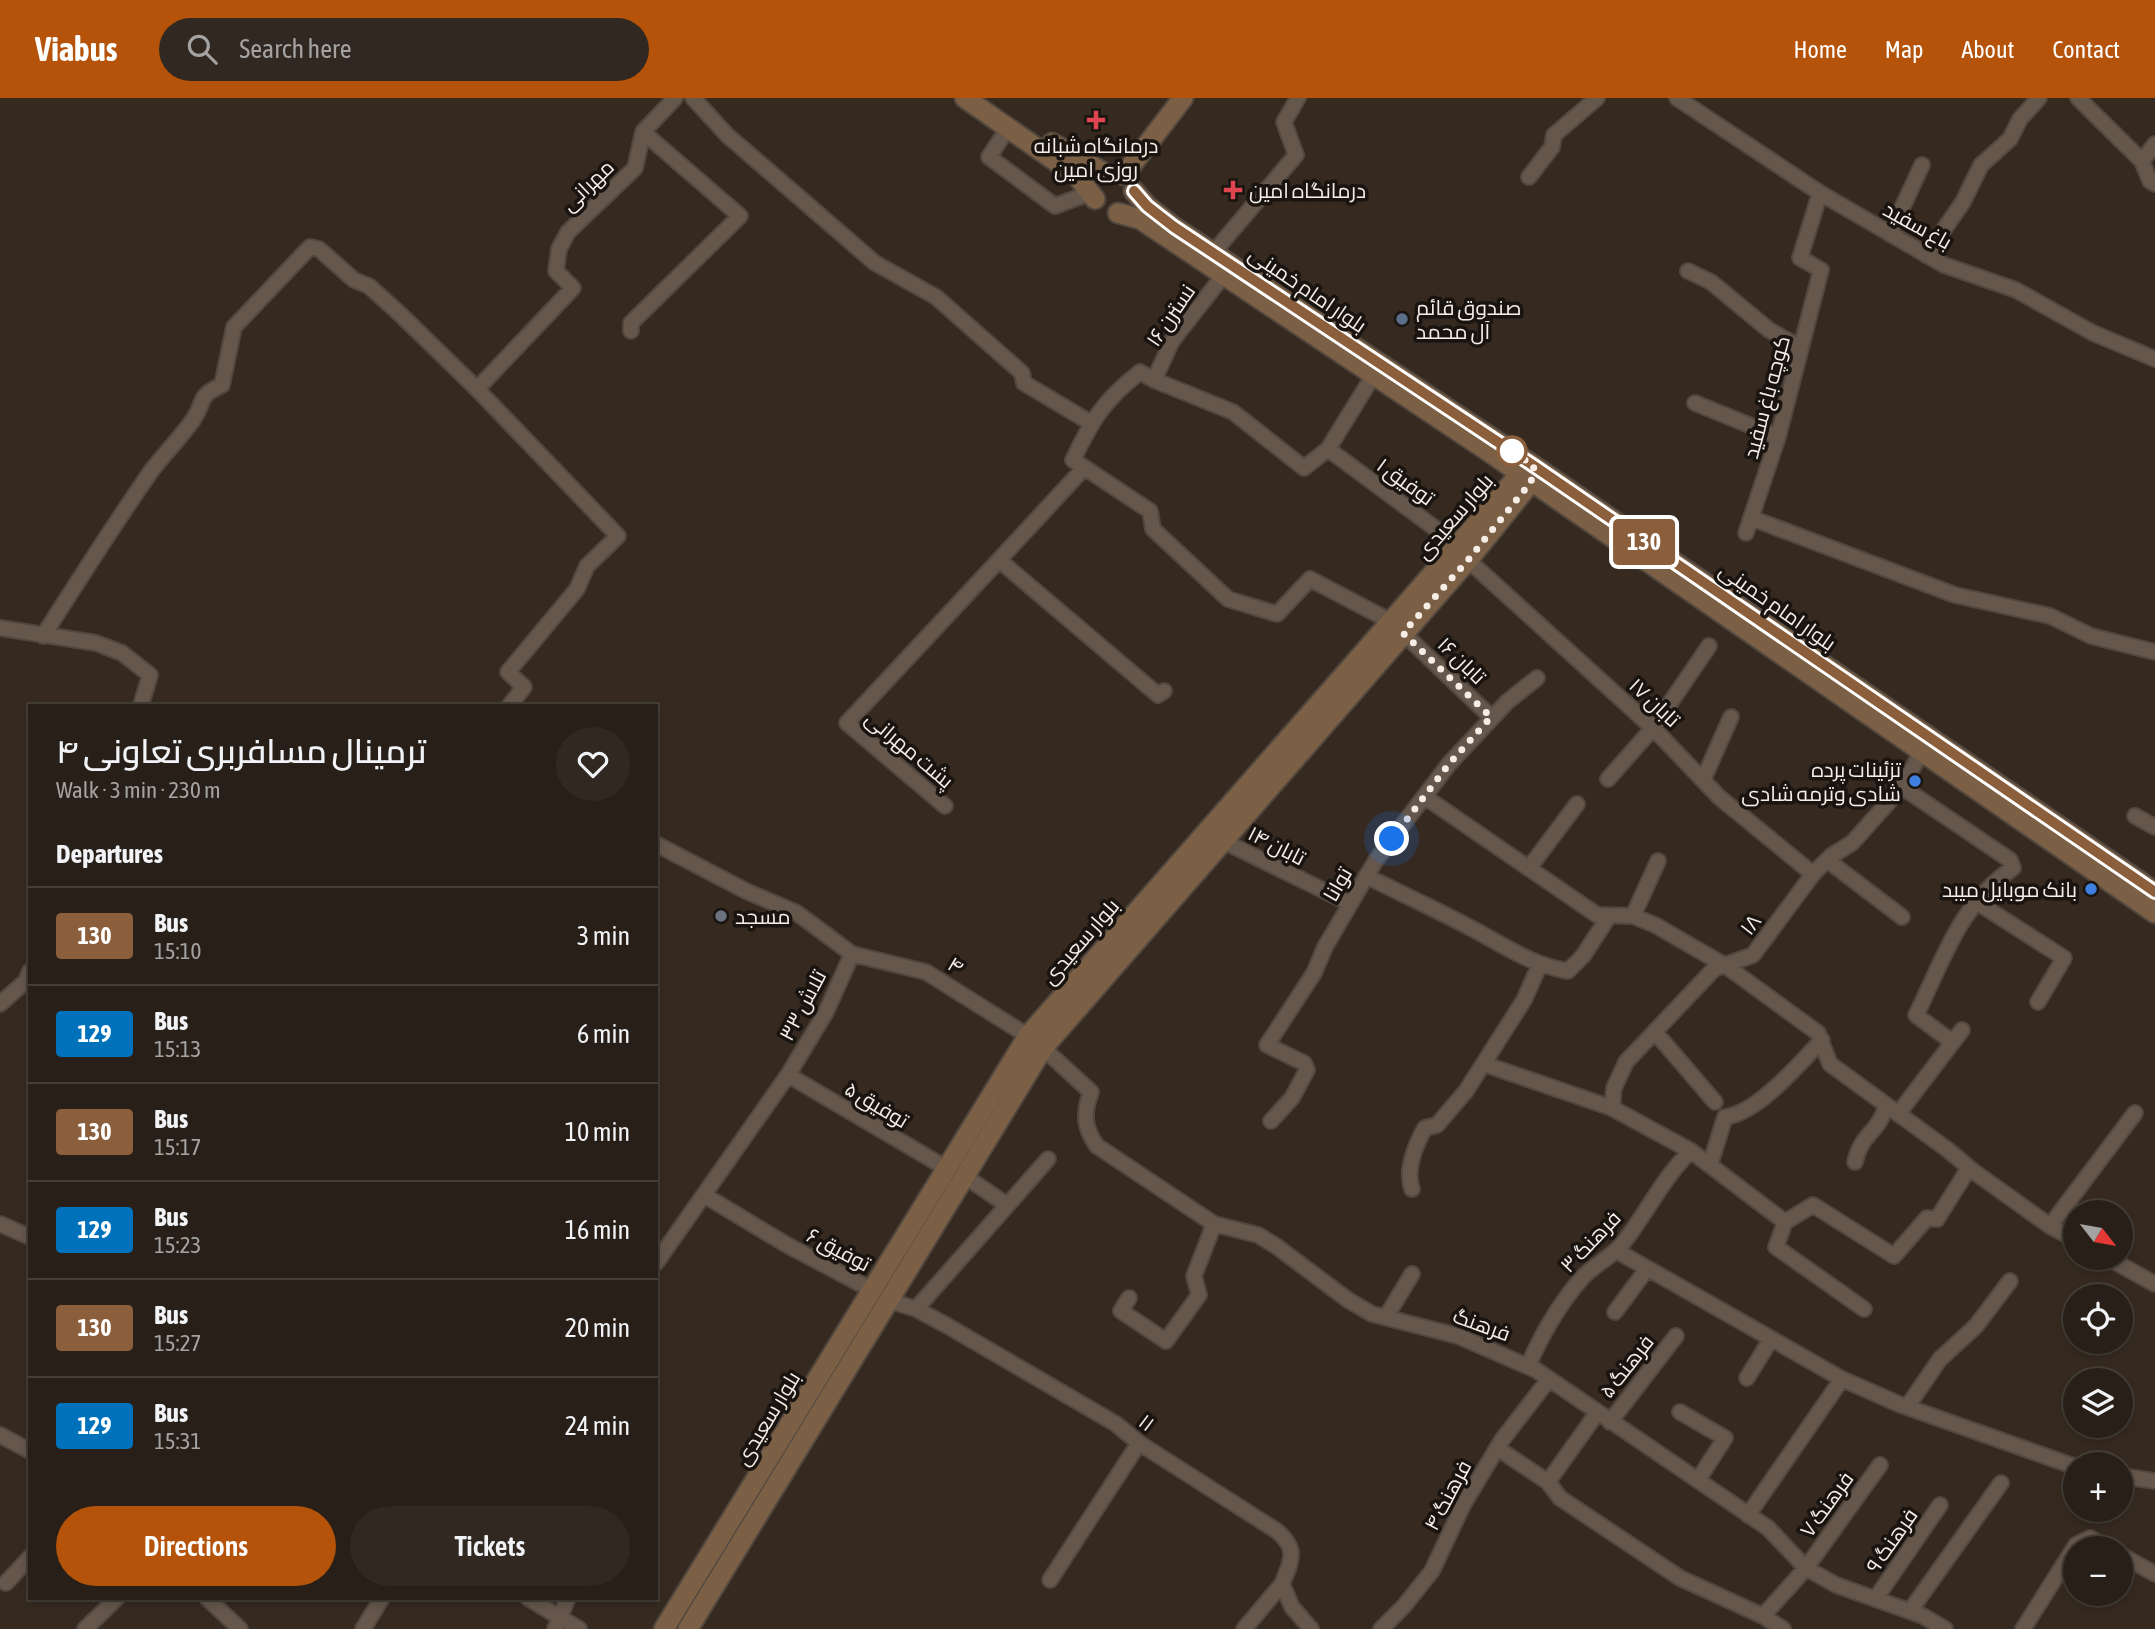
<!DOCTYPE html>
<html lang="en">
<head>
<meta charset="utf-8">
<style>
	:root { --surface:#282018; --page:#302821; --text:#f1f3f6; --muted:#a5a3a2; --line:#443e37; --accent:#b45309 }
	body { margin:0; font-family:"Asap Condensed",Cairo,sans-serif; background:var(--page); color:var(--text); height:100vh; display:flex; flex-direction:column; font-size:26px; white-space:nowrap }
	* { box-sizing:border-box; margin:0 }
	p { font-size:23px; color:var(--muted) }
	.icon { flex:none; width:38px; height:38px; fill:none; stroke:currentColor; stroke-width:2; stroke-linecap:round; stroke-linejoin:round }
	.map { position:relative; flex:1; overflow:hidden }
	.side { position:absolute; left:28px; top:606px; width:630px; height:896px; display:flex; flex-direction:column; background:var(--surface); border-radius:0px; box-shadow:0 4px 10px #0003,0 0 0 2px var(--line) }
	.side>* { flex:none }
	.badge { padding:0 14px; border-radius:5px; font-size:24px; line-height:46px }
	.needle { width:46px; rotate:121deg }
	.buttons { position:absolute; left:2063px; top:1102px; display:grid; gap:14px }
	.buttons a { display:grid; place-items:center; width:70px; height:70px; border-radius:50%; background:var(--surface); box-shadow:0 4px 10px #0003,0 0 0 2px var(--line); font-size:35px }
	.you { position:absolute; width:35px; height:35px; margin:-18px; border:5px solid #fff; border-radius:50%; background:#1a73e8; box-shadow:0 0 0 10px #1a73e833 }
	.map>.badge { position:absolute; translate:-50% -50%; box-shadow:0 0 0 4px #fff }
	h2 { padding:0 28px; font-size:26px; line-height:63px }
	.round { display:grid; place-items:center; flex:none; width:74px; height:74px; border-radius:37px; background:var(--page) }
	.headline { display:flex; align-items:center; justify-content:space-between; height:119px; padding:0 28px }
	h1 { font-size:33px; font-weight:600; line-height:52px }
	.action { display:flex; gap:14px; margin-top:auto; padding:14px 28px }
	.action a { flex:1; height:80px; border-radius:42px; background:var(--accent); color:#fff; font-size:28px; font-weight:600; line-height:80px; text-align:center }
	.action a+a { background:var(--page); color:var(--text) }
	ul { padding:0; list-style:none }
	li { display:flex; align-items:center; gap:21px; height:98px; padding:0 28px; border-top:2px solid var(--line) }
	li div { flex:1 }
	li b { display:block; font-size:26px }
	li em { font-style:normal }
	li .badge { min-width:77px; font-weight:700; text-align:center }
	header { display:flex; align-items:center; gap:42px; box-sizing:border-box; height:98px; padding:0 35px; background:var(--accent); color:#fff }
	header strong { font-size:33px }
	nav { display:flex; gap:38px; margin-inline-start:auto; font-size:24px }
	.search { width:490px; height:63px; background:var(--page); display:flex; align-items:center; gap:18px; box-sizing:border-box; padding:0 24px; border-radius:38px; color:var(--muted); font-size:26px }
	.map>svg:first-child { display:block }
</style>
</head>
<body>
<header>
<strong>Viabus</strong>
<div class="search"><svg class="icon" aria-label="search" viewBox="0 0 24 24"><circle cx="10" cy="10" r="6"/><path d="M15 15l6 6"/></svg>Search here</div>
<nav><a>Home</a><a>Map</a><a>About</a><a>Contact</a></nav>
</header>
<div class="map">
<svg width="2155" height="1531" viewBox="0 0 2155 1531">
	<rect width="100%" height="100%" fill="#362a20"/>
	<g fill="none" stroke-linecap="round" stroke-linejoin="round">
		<g stroke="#51473e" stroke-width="18">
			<path id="street" d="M693 0 727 37 875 165 936 199 1022 275 1024 285 1091 325
				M1677 0 1820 95 1944 167 2016 192 2093 235 2155 261
				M2078 0 2142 63 2150 83 2155 86
				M1008 30 989 59 1055 108 1090 95
				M2142 63 2155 46
				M1529 79 1552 49 1554 37 1597 0
				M1890 136 1922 67
				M1213 155 1296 57 1284 24 1298 0
				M1926 157 1963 104 1981 67 2010 41 2020 21 2039 0
				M1688 173 1711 184 1769 232 1801 250
				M631 233V225L740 118 643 34
				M1373 278 1328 351 1304 370 1233 314 1154 282 1140 274C1104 302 1092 322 1073 362L1150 413 1153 431 1228 501 1277 516 1310 481 1392 524
				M1154 282 1172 243 1223 178
				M477 291 573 190 556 173 559 151 568 134 635 70 643 34 675 0
				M1695 305 1778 339
				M1328 351 1459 448
				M1084 370 999 462 1158 597 1164 593
				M1751 420 1955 497 2050 518 2091 538 2155 554
				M1746 435 1778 339 1821 172 1800 160 1820 95
				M1468 462 1653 630 1719 699 1813 776
				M0 530 96 545 122 555 150 577 141 607
				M1403 535 1491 619
				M43 538C79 482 114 426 152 372 165 355 181 339 193 322 206 303 196 299 222 287L234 229 310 149 319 151 354 182 369 188 400 216 477 291 618 438 587 468 577 491 508 574 524 589 510 607
				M1608 681 1653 630 1709 548
				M1703 682 1731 619
				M1902 689 2010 762 2013 770C1959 807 1944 861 1916 917L1952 944
				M1425 699 1597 817 1633 818 1655 827 1726 868 1818 935 1830 966 1948 1052 1973 1073 2050 1128 2076 1142
				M945 708 847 625 999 462
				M2135 718 2155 729
				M1223 743 1349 805
				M656 746 746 793 797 815 852 856 926 874 1028 938
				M1827 762 1902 819
				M1529 770 1577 706
				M1366 778C1400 795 1435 811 1469 829 1502 846 1530 867 1568 873L1583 858 1609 818
				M1975 803 2064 860 2038 904
				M1633 818 1658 763
				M0 906 26 883 30 873
				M1655 934 1715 1004
				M1043 950 1091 994C1083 1015 1084 1030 1097 1048L1214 1126 1258 1137 1276 1148 1348 1202 1372 1216 1458 1238 1536 1272 1768 1430 1806 1470 1836 1487 1923 1518 1945 1531
				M1484 966 1612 1010 1691 1053 1785 1124 1813 1107 1894 1158 1927 1120 1937 1121 1969 1070
				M788 977 946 1070
				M1612 1010 1614 990 1626 964 1714 871 1753 857 1813 776 1831 758 1852 745 1902 689 1921 655
				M1898 1016 1962 932
				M1271 1023 1292 1000 1307 972 1304 965 1267 947 1314 875 1325 849 1376 762 1449 666 1507 604 1537 580
				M1855 1064C1861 1035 1880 1034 1886 1007
				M1710 1067 1725 1019C1758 1015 1799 966 1822 942
				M963 1077 1007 1107
				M1412 1091C1405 1071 1415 1048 1425 1030L1437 1027 1466 993 1524 902 1540 866
				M704 1097 787 1147 872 1192
				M1785 1124 1776 1149 1864 1211
				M0 1126 30 1139
				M2050 1128 2135 1015
				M1617 1153 1842 1281 1901 1307 2076 1369
				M2108 1160 2155 1186
				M656 1165 788 977 826 914 852 856
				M1129 1200 1121 1213 1166 1243 1199 1197 1194 1178 1214 1126
				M887 1202 916 1211 946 1227 1092 1312 1116 1326 1139 1345 1277 1433C1298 1451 1292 1462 1282 1486L1292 1509 1311 1531
				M916 1211 1048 1061
				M1615 1214 1647 1171
				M1386 1219 1412 1176
				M1528 1268C1542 1236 1559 1206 1582 1180 1595 1166 1612 1159 1623 1145 1647 1115 1663 1079 1691 1053
				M1747 1280 1771 1241
				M1907 1309 1940 1261 1976 1228 2010 1183
				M1680 1314 1725 1340 1698 1382
				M1610 1324 1676 1238
				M0 1337 30 1353
				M1497 1350 1548 1384 1560 1400 1680 1480 1763 1518 1806 1470 1880 1367
				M2121 1378 2155 1383
				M1548 1384 1597 1315
				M1748 1417 1842 1281
				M2121 1457 2155 1476
				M1050 1482 1139 1345
				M6 1485 30 1459
				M207 1500 240 1531
				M528 1500 579 1531
				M1876 1500 1940 1407
				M1910 1513 2001 1385
				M1763 1518 1783 1531
				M85 1531 117 1500
				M363 1531 382 1500
				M555 1531 568 1500
				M1244 1531 1282 1486
				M1381 1531 1404 1508 1432 1473 1463 1407 1502 1342 1549 1281
				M2023 1531 2076 1447 2090 1440 2109 1451"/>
		</g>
		<g stroke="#51473e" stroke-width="23">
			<path id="secondary" d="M965 0 1077 78 1095 101
				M1052 45 1106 76
				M1124 77 1183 0
				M1134 93 1147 108 1174 129 1534 368 2155 794
				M1118 115 1140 121 1488 353 2155 815
				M664 1531 1028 938 1520 376 1534 368
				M688 1531 1043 950 1468 462 1531 384 1534 368"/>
		</g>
		<use href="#street" stroke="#65574c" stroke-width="14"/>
		<use href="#secondary" stroke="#7b6046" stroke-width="19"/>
	</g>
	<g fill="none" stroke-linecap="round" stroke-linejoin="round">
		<g stroke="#fff" stroke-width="16">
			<path id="line" d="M1134 93 1147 108 1174 129 1534 368 2155 794"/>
		</g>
		<use href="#line" stroke="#8b5e3c" stroke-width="10"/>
		<path stroke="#f5ede6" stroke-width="7" stroke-dasharray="0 12.6" d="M1392 741 1449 666 1491 619 1403 535 1468 462 1531 384 1534 368 1512 353"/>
	</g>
	<g fill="#e0444e" stroke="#19140f" stroke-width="2.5">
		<path d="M1092.5 11.5h7v7h7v7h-7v7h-7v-7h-7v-7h7z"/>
		<path d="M1229.5 81.5h7v7h7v7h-7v7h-7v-7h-7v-7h7z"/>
	</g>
	<circle fill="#5c6f8a" stroke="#19140f" stroke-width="2.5" cx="1402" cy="221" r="7"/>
	<circle fill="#fff" stroke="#8b5e3c" stroke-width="3.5" cx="1512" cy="353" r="14"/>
	<g fill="#3f7fe0" stroke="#19140f" stroke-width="2.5">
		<circle cx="1915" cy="683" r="7"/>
		<circle cx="2091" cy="791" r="7"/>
	</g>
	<circle fill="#6b7280" stroke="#19140f" stroke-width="2.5" cx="721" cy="818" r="7"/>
	<g text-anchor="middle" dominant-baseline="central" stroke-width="7" stroke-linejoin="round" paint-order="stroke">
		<g font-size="21" fill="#f5ede6" stroke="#19140f" text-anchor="start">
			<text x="1096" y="47" text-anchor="middle">درمانگاه شبانه<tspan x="1096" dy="24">روزی امین</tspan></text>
			<text x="1249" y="92">درمانگاه امین</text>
			<text x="1416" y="209">صندوق قائم<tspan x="1416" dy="24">آل محمد</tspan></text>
			<text x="1901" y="671" text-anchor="end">تزئینات پرده<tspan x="1901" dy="24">شادی وترمه شادی</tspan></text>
			<text x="2077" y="791" text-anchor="end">بانک موبایل میبد</text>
			<text x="735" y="818">مسجد</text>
		</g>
		<g font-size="21" fill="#f5ede6" stroke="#19140f">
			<text transform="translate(587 87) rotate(-44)">مهرانی</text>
			<text transform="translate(1918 127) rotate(29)">باغ سفید</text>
			<text transform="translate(1308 191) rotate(34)">بلوار امام خمینی</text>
			<text transform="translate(1170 217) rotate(-56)">نسترن ۱۶</text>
			<text transform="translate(1766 299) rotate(-75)">کوچه باغ سفید</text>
			<text transform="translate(1406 383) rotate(36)">توفیق ۱</text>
			<text transform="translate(1454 418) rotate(-49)">بلوار سعیدی</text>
			<text transform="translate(1778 508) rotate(35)">بلوار امام خمینی</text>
			<text transform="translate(1462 562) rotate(44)">تابان ۱۶</text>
			<text transform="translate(1655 604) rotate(43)">تابان ۱۷</text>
			<text transform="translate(910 651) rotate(40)">پشت مهرانی</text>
			<text transform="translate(1277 747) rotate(27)">تابان ۱۴</text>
			<text transform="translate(1337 786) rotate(-60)">توانا</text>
			<text transform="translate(1750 826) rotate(-52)">۱۸</text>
			<text transform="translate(1080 843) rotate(-49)">بلوار سعیدی</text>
			<text transform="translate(956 867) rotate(31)">۴</text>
			<text transform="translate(802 907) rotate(-62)">تلاش ۳۳</text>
			<text transform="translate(877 1006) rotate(31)">توفیق ۵</text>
			<text transform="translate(1590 1143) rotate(-46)">فرهنگ ۳</text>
			<text transform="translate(839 1151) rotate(28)">توفیق ۶</text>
			<text transform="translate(1482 1226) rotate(20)">فرهنگ</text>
			<text transform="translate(1626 1268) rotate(-52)">فرهنگ ۵</text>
			<text transform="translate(767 1320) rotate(-59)">بلوار سعیدی</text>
			<text transform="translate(1147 1324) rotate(37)">۱۱</text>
			<text transform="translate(1447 1397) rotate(-62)">فرهنگ ۴</text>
			<text transform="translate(1826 1406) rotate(-54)">فرهنگ ۷</text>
			<text transform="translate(1891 1442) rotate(-55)">فرهنگ ۹</text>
		</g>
	</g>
</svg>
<div class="buttons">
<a><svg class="needle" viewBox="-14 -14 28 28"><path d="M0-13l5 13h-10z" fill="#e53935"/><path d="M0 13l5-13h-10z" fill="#a5a3a2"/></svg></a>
<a><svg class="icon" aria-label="locate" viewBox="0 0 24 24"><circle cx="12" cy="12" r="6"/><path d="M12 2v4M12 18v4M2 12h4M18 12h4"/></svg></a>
<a><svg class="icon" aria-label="layers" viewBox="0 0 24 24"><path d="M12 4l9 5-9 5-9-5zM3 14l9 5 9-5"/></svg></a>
<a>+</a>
<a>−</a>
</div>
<div class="you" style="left:1392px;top:741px"></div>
<b class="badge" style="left:1644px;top:444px;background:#8b5e3c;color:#fff">130</b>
<section class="side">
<div class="headline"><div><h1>ترمینال مسافربری تعاونی ۴</h1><p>Walk · 3 min · 230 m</p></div><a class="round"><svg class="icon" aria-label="heart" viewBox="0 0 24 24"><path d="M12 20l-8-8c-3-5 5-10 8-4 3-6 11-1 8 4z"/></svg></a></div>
<h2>Departures</h2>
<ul>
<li><span class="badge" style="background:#8b5e3c;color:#fff">130</span><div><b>Bus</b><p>15:10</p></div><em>3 min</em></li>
<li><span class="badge" style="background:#0072bc;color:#fff">129</span><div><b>Bus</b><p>15:13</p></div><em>6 min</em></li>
<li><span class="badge" style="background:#8b5e3c;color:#fff">130</span><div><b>Bus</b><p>15:17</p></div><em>10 min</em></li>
<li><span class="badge" style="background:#0072bc;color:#fff">129</span><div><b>Bus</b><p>15:23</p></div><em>16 min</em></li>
<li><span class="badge" style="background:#8b5e3c;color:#fff">130</span><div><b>Bus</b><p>15:27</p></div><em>20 min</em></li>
<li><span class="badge" style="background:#0072bc;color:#fff">129</span><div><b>Bus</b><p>15:31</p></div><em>24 min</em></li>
</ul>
<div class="action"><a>Directions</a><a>Tickets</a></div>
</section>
</div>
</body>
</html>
